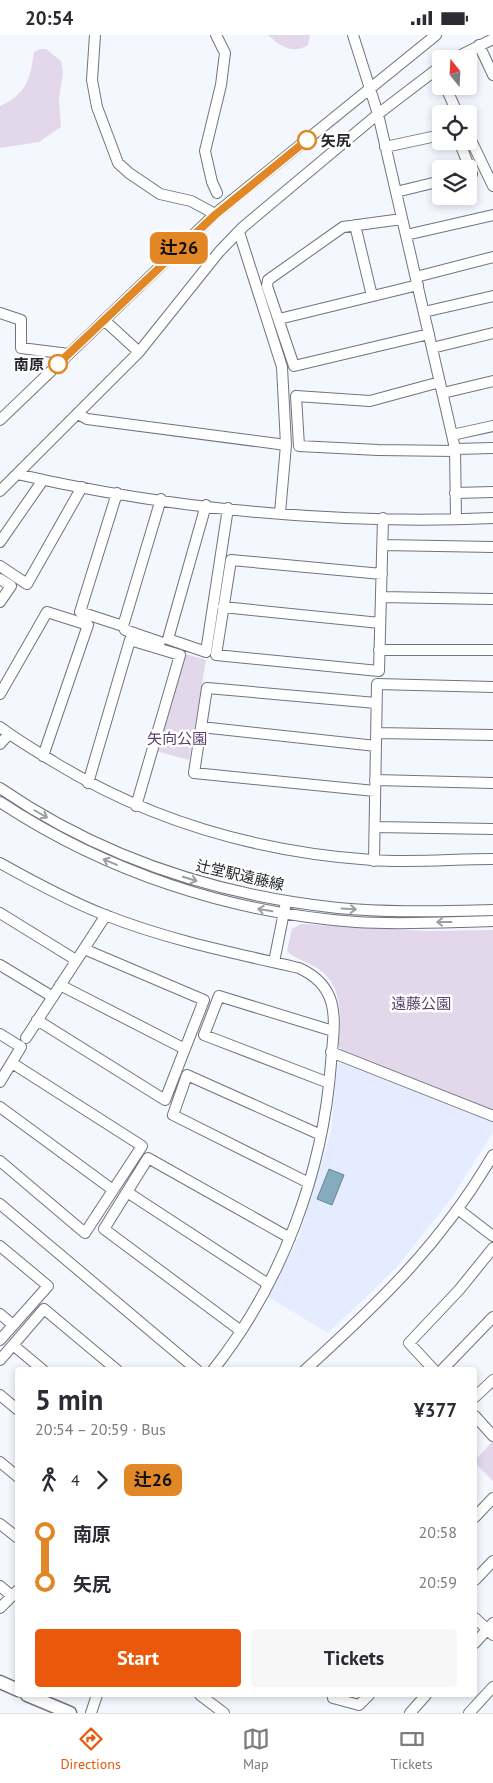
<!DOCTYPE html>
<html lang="en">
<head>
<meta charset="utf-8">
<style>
	:root { --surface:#fff; --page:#f7f7f7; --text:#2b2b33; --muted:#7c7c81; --line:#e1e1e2; --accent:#ea580c }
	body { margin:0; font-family:"PT Sans","Noto Sans JP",sans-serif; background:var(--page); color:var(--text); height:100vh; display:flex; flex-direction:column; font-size:19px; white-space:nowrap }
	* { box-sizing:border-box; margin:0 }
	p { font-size:16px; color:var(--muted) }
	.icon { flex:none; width:28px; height:28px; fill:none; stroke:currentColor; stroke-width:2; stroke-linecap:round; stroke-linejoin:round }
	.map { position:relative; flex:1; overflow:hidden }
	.panel { position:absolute; left:15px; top:1332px; width:462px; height:330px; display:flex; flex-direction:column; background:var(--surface); border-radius:5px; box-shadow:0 2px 8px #0003 }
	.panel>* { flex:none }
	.badge { padding:0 10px; border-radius:8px; font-size:18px; line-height:32px }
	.needle { width:32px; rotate:342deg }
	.buttons { position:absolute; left:432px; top:15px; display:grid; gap:10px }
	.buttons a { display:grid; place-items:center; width:45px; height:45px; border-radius:5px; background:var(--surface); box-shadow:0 2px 8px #0003; font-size:25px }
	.map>.badge { position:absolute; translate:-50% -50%; box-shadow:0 0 0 2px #fff }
	.legs { display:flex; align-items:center; gap:8px; height:55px; padding:0 20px; font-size:16px }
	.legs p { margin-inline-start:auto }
	.head { display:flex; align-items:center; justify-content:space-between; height:85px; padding:0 20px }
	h1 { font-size:28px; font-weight:600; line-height:38px }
	.button { display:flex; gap:10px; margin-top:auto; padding:10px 20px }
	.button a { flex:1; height:58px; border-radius:5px; background:var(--accent); color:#fff; font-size:20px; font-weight:600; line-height:58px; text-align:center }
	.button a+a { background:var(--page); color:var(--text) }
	ul { padding:0 20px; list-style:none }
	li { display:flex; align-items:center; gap:18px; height:50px; font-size:19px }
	li i { display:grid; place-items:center; width:8px; height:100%; margin:0 6px; background:currentColor }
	li i::after { content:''; width:12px; height:12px; margin:-6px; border:4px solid; border-radius:50%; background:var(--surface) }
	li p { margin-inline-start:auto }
	li:first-child i { background:linear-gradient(#0000 50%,currentColor 0) }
	li:last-child i { background:linear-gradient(currentColor 50%,#0000 0) }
	.status { display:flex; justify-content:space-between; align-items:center; height:35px; padding:0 25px; background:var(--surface); direction:ltr }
	.status svg { height:14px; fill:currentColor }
	.tabs { display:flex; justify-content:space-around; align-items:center; height:70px; border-top:1px solid var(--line); background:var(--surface); font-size:14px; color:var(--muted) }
	.tabs a { display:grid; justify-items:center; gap:2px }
	.tabs .selected { color:var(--accent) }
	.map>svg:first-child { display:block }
</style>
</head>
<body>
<div class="status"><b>20:54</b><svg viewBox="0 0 49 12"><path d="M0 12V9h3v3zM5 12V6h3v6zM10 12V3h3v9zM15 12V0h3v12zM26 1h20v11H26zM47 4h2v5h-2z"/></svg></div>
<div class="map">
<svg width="493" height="1678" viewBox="0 0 493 1678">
	<rect width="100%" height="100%" fill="#f4f7fe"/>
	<path fill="#e6ecff" d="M342 1028 493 1087V1097L453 1161 396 1233 328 1298 262 1258 294 1213 301 1195 331 1097 337 1030Z"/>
	<path fill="#e3d7ec" d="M268 0H310L308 10C292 20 280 11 268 0Z
		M40 14H46L61 26 63 37 59 64 61 92 39 107 0 113V71C27 59 30 44 34 17Z
		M186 619 206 625 189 725 156 716Z
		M301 889 429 896 493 895V1077L342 1016 338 1010C342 984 343 949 317 933 307 926 296 925 287 916L292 894Z
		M493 1406V1446L475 1428V1425Z"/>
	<path fill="#85abbf" stroke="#688393" d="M329 1134 344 1140 332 1170 317 1164Z"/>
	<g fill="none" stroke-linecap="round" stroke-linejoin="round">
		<g stroke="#70747e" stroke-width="12">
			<path id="minor" d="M95 0 92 45 97 72 118 128 129 138 160 159 191 166 215 179
				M216 0 225 18 221 50 205 116 212 147 217 158
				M353 0 378 79 452 400 455 414 456 484
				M479 10 493 40
				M453 24 493 4
				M437 34 441 44
				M445 51 458 79
				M469 101 493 151
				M459 106 472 139 469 140
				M385 112 441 100
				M396 157 441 146
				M402 184 343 192 268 245 267 251 294 331 429 299
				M355 190 372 261
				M239 197 282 332 286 410 280 478
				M406 200 493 180
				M416 242 493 222
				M424 277 493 261
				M0 278 21 285V313L69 319
				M279 284 418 250
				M104 285 139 317
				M432 313 493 298
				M440 347 370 366 296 361 299 411 378 415 455 416
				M443 358 493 346
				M78 379 87 384 286 410
				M0 385 215 179 436 0
				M452 400 493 391
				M455 414 493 413
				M17 439C168 474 338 490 493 483
				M0 456 139 317 219 217 243 192 378 79 441 31
				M117 458 80 577 123 591 161 464
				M455 458 493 457
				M206 470 168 604 206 617 228 473
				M0 507 43 445
				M383 510 493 512
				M0 531 27 549 82 452
				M382 539 231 525 216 620 379 636 383 483
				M0 544 11 551 0 567
				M381 562 493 564
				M223 572 380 588
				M123 591 125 595 160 607
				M379 615H493
				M0 659 47 577 88 590 43 721
				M0 692C17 705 36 716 54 727 150 786 259 817 372 825 412 828 453 824 493 824
				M201 692 376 711
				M376 698 493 700
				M0 709 9 699
				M375 745 493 748
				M88 748 130 605 180 620 136 771
				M0 753C102 823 216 860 338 873 390 878 442 876 493 875
				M375 756 194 738 207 653 376 668
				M0 767C106 837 230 878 356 887 401 890 448 887 493 886
				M375 792 493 794
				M374 826 377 649 493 652
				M0 828C34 847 69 866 105 880 168 905 234 918 299 933 343 953 334 988 331 1028 323 1138 282 1248 213 1335
				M0 878 76 925
				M274 927 285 872
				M0 930 53 962
				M60 950 185 1014
				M37 985 165 1065 204 965 84 914
				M0 999 21 1012 0 1047
				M26 1003 106 880
				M331 1017 493 1081
				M329 1048 204 1000 219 961 333 996
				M0 1072 113 1155
				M0 1126 85 1198 142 1111 12 1028
				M309 1148 173 1080 187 1040 321 1100
				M127 1157 268 1249
				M0 1169 197 1335
				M459 1175 493 1201
				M0 1211 48 1251 0 1305
				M0 1279 13 1290
				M241 1296 104 1194 148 1123 290 1203
				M13 1310 43 1335
				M0 1325 44 1274 117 1335
				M305 1335C381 1266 440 1210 493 1120
				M434 1335 409 1308 459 1255 493 1213
				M442 1335 493 1282
				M0 1360 18 1375
				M475 1362 493 1345
				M475 1381 493 1401
				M0 1427 18 1442
				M475 1482 493 1463
				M0 1489 18 1503
				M475 1545 493 1526
				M0 1551 12 1561
				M0 1573 18 1555
				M475 1583 493 1600
				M475 1608 493 1588
				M200 1660 224 1678
				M333 1660V1663L359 1670 369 1660
				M91 1678 97 1660
				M410 1678 426 1660
				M469 1678 493 1652"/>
		</g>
		<g stroke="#70747e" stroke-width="15">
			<path id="major" d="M0 1647 18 1655
				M27 1660 70 1678"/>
		</g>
		<use href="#minor" stroke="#fff" stroke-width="10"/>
		<use href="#major" stroke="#fff" stroke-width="12"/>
	</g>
	<defs><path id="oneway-shaft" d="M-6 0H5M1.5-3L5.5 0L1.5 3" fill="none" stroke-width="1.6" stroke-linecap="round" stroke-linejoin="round" transform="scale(1.25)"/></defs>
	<g stroke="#9d9ea0">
		<use href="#oneway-shaft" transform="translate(41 779) rotate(30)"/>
		<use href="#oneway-shaft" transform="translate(110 827) rotate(-157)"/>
		<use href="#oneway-shaft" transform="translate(190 844) rotate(17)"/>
		<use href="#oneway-shaft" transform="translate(349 874) rotate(3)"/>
		<use href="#oneway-shaft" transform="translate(265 875) rotate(-170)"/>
		<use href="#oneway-shaft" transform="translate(444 887) rotate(180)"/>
	</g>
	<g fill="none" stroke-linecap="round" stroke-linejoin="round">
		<g stroke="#fff" stroke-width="11">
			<path id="line-1" d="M58 329 215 180 307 105"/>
		</g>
		<use href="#line-1" stroke="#e18726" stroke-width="8"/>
	</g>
	<g fill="#fff" stroke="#e18726" stroke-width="2.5">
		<circle cx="307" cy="105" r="9"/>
		<circle cx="58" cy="329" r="9"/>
	</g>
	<g text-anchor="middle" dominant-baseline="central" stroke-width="5" stroke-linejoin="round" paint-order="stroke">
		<g font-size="15" font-weight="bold" fill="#26272b" stroke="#fff" text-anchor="start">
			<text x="321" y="105">矢尻</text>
			<text x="44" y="329" text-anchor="end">南原</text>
		</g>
		<g font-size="15" fill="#5c406d" stroke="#fff">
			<text x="177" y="703">矢向公園</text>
			<text x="421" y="968">遠藤公園</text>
		</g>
		<g font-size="15" fill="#26272b" stroke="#fff">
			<text transform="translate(240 840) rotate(13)">辻堂駅遠藤線</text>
		</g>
	</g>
</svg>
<div class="buttons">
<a><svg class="needle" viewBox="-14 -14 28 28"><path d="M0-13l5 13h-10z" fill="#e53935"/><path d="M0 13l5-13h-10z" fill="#7c7c81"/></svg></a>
<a><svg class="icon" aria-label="locate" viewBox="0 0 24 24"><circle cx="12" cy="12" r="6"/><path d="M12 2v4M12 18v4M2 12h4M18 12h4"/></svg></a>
<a><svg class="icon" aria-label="layers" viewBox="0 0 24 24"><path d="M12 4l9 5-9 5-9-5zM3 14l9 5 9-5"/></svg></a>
</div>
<b class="badge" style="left:179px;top:213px;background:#e18726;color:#111">辻26</b>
<section class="panel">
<div class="head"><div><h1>5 min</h1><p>20:54 – 20:59 · Bus</p></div><b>¥377</b></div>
<div class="legs"><svg class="icon" aria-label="walk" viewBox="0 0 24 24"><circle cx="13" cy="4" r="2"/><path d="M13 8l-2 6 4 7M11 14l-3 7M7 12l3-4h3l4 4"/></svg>4<svg class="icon" aria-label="forward" viewBox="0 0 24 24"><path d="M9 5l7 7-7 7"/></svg><b class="badge" style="background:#e18726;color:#111">辻26</b></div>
<ul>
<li><i style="color:#e18726"></i><b>南原</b><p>20:58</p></li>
<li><i style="color:#e18726"></i><b>矢尻</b><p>20:59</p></li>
</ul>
<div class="button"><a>Start</a><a>Tickets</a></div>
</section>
</div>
<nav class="tabs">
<a class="selected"><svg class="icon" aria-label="directions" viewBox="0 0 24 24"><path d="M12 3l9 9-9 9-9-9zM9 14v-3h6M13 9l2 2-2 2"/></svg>Directions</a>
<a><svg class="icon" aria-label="map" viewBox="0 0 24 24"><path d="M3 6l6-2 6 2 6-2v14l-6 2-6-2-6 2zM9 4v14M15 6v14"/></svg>Map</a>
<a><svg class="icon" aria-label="tickets" viewBox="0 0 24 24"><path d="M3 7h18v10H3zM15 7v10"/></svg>Tickets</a>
</nav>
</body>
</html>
